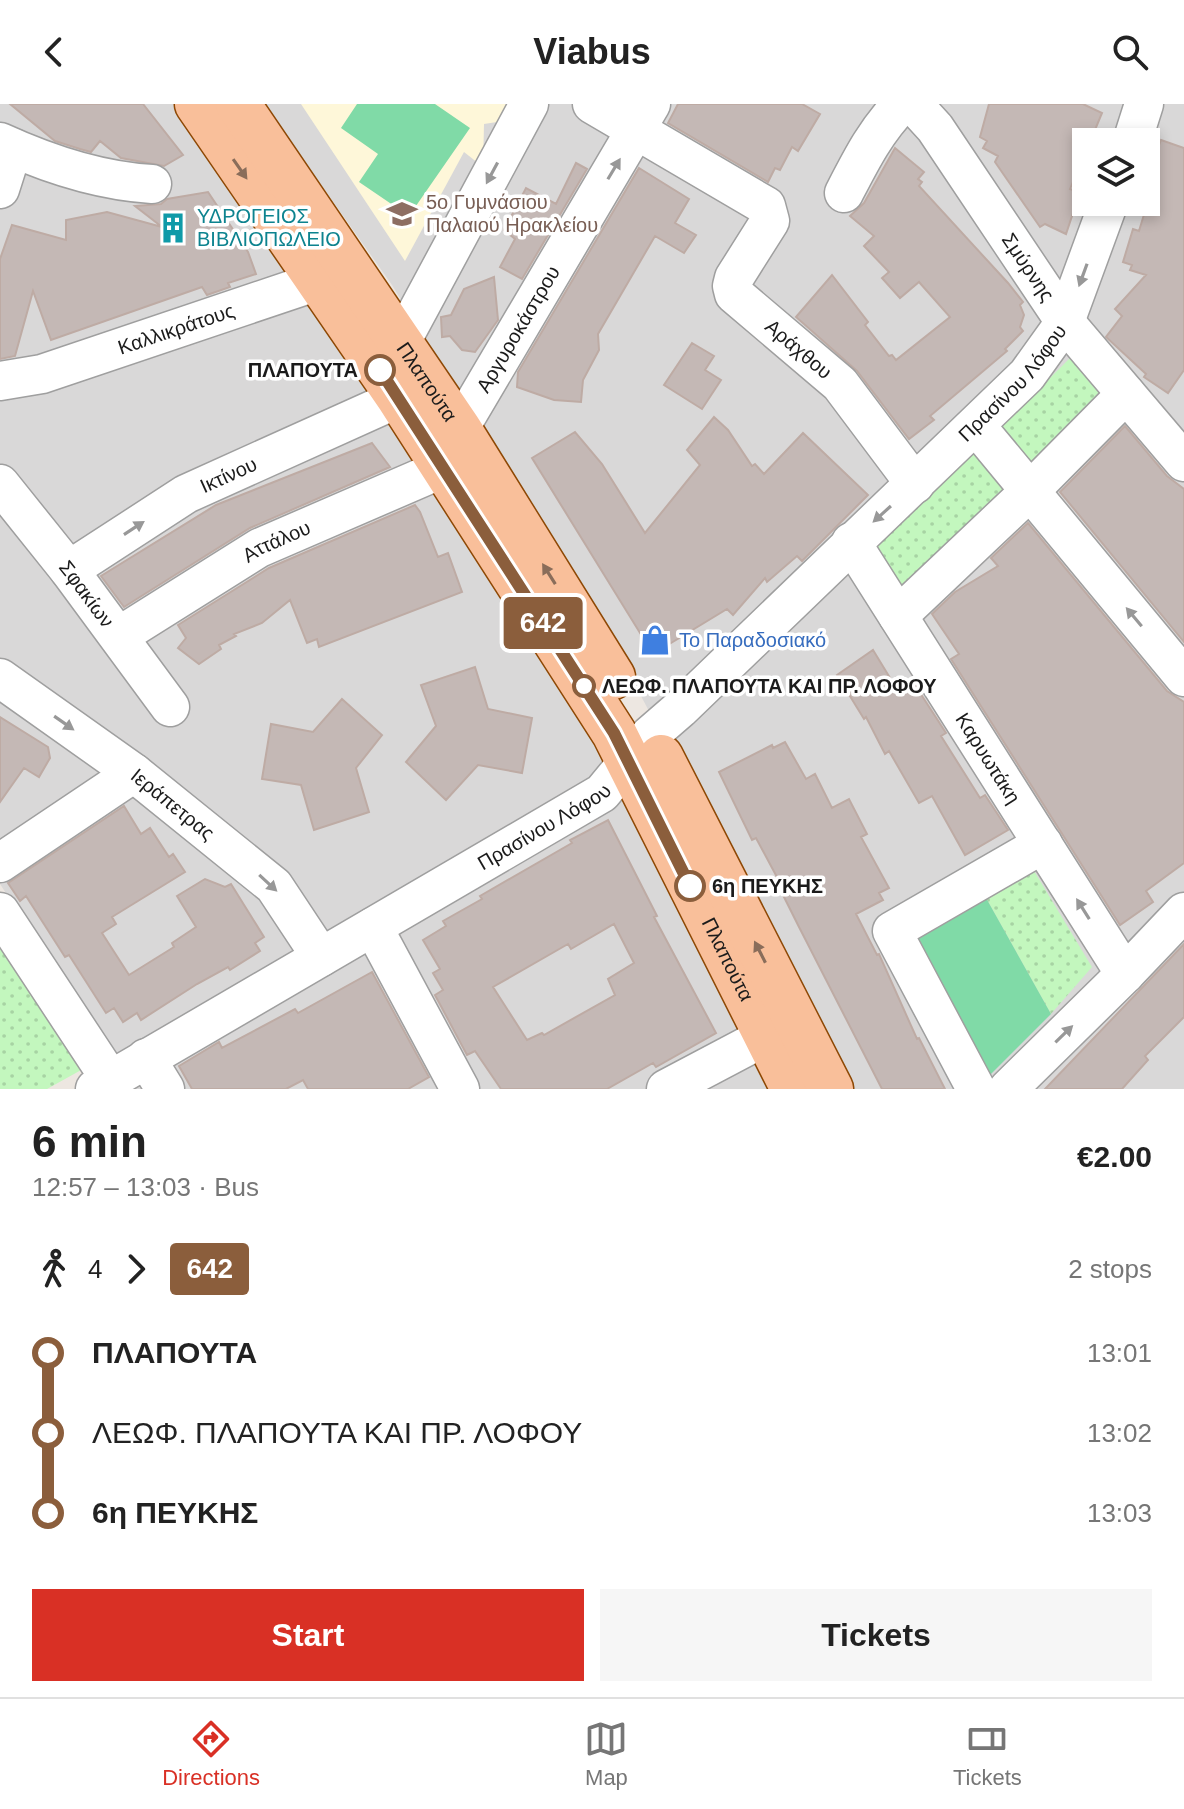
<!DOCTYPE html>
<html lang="en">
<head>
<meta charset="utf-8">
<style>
	:root { --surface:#fff; --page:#f6f6f6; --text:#222; --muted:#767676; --line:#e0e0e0; --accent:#d93025 }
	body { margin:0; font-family:Arial,sans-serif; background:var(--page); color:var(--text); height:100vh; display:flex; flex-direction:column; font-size:30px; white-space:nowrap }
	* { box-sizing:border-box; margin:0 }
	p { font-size:26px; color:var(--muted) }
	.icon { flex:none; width:44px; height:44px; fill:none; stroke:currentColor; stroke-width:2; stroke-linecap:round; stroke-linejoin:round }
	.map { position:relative; height:985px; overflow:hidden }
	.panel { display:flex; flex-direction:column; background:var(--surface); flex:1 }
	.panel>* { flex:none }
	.badge { padding:0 16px; border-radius:6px; font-size:28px; line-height:52px }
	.fabs { position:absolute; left:1072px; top:24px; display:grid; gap:16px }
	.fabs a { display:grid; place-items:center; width:88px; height:88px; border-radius:0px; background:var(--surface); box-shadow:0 4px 12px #0003; font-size:40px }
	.map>.badge { position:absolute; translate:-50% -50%; box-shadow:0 0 0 4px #fff }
	.legs { display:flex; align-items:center; gap:12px; height:88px; padding:0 32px; font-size:26px }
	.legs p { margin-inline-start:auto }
	.overview { display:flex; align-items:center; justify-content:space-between; height:136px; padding:0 32px }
	h1 { font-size:44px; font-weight:700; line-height:60px }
	.cta { display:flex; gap:16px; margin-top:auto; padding:16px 32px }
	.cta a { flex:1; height:92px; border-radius:0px; background:var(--accent); color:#fff; font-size:32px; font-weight:700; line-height:92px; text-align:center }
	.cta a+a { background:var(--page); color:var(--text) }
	ul { padding:0 32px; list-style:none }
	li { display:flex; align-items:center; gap:28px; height:80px; font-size:30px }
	li i { display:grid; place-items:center; width:12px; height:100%; margin:0 10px; background:currentColor }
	li i::after { content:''; width:20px; height:20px; margin:-10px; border:6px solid; border-radius:50%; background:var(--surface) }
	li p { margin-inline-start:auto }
	li:first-child i { background:linear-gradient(#0000 50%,currentColor 0) }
	li:last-child i { background:linear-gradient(currentColor 50%,#0000 0) }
	header { display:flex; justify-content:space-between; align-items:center; height:104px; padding:0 32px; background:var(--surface); font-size:36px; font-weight:700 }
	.dock { display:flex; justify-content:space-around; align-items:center; height:112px; border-top:2px solid var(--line); background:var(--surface); font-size:22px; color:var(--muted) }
	.dock a { display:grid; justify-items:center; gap:4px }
	.dock .on { color:var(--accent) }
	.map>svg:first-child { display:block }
</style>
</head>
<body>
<header><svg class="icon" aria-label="back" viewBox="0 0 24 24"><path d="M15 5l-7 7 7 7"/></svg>Viabus<svg class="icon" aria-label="search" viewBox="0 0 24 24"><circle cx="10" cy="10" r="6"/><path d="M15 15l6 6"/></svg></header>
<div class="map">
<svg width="1184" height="985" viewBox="0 0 1184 985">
	<defs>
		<pattern id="park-dots" width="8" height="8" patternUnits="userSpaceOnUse" patternTransform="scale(2)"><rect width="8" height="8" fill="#c3f7be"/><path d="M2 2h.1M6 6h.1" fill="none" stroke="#a7d3a3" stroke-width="1.8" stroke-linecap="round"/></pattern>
	</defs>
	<rect width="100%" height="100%" fill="#ede7e1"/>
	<path fill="#d9d8d8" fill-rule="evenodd" d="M0 0H180L605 647 777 985H113L127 975 0 780Z
		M264 0H1184V985H848L631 573 392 181ZM1086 38H1146V98H1086Z"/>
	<path fill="#fef7d9" d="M301 0H510L497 26V18L484 20 483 63 464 48 405 157Z"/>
	<path fill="url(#park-dots)" d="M1073 251 1112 291 1031 371 995 329Z
		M977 342 1017 386 906 493 872 448Z
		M1028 757 1092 863 1051 910 981 785Z
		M0 835 83 965 47 985H0Z"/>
	<path fill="#80daa7" d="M357 0H435L470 24 409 112 359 78 378 50 341 24Z
		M981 785 1051 910 984 977 902 830Z"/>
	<path fill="#c4b8b5" stroke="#beaba4" stroke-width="2" fill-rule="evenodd" d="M10 0H143L183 51 164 62 121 54 100 37 91 48 80 45 55 37Z
		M678 0H802L820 10 798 47 792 43 780 66 775 64 768 78 668 19Z
		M989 0H1083L1102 9 1090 38H1086V47L1070 85 1080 88 1066 130 1045 120 1040 123 995 58 998 52 983 44 987 37 980 33Z
		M1161 36 1184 44V266L1168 289 1144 273 1146 270 1106 233 1122 212 1115 205 1146 171 1130 166 1132 161 1123 158 1133 125 1139 127 1156 71 1146 68V56L1154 40 1159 41Z
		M895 44 924 68 918 75 922 78 919 82 1008 179 1023 198 1020 201 1024 211 1020 223 1023 227 1005 245 1007 247 930 312 934 316 909 335 857 267 796 213 832 171 868 218 865 221 889 252 892 251 896 256 950 213 919 178 900 194 882 174 889 168 864 142 874 132 850 112 864 99Z
		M576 59 587 65 522 175 500 163 515 135 504 126 526 84 556 100Z
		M639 64 689 95 675 119 696 131 684 149 655 132 598 230 599 246 583 276 581 298 554 296 517 283 518 268Z
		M208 88 248 148 256 170 228 179 230 183 207 191 202 183 51 236 33 187 15 252 0 255V155L12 121 66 136V116L107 108 162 123 135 102 161 100 167 95Z
		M494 173 498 216 475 248 462 246 450 232 442 233 441 213 451 211 464 185Z
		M692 239 714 252 705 266 721 276 702 305 664 281Z
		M714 313 728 326 752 362 755 360 764 370 803 329 868 391 802 457 797 452 767 478 765 474 733 511 727 505 653 550 532 354 575 328 602 360 645 429 700 361 687 346Z
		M1125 322 1167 372 1184 385V538L1060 388Z
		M372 339 390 363 250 424 124 503 101 472 216 401Z
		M415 401 420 408 438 453 448 449 462 488 319 543 317 535 307 539 290 496 262 519 234 530 236 532 219 541 221 545 199 560 178 544 186 534 178 521 269 464Z
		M1028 419 1167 587 1184 598V759L1146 787 1153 798 1120 821 951 555 959 550 932 510 955 488 998 462 991 454Z
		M873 546 898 587 913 578 946 629 941 632 980 694 985 691 1008 726 965 751 932 692 919 699 889 647 885 650 866 613 864 615 837 571Z
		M475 563 488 605 532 614 522 669 478 661 446 696 406 658 436 622 421 581Z
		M342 595 382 631 356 664 369 708 314 726 301 681 262 675 271 620 313 628Z
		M0 613 48 643 50 654 39 673 24 664 0 698Z
		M785 638 806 675 815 670 832 704 849 695 867 730 861 733 889 784 879 789 883 796 856 810 877 851 879 850 917 935 919 934 945 985H882L799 823 783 791 786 790 756 734 752 736 719 668 772 641 773 644Z
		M124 702 141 730 150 724 169 753 173 750 185 768 112 813 116 820 102 829 129 871 174 843 172 839 196 823 177 792 205 775 225 783 231 780 264 833 255 839 260 847 230 866 228 863 197 880 141 916 137 909 123 918 114 904 106 909 69 851 65 853 26 792 20 797 8 779Z
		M608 716 657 812 654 813 716 929 656 963 653 959 607 985H501L475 947 467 951 435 891 443 886 433 869 440 865 423 836 446 822 443 817 482 795 480 792 572 739 570 736ZM614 820 634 859 608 875 615 891 544 931 542 929 527 936 493 883 568 840 571 845Z
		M1184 840V913L1145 952 1148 956 1122 985H1045Z
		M372 868 429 973 408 985H308L303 976 286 985H192L179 962 219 938 222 944 295 905 298 909Z"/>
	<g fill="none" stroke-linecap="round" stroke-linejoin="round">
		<g stroke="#9f9f9f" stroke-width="41">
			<g id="minor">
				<path id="s1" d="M592 0 766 102 770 117 734 174 732 182 734 190 840 280 915 380"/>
				<path id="s2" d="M913 0 935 24 1065 218 1184 358"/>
				<path d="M0 38C48 60 99 77 152 80"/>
				<path d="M1132 38 1144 0"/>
				<path d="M0 85 13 44"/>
				<path d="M844 89C861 56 876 26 902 0"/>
				<path d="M401 238 529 0"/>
				<path id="s3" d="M0 277 42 270 318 177 344 171"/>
				<path d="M977 323 1184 573"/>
				<path id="s4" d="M459 325 651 0"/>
				<path id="s5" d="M0 380 69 466 170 603"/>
				<path id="s6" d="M851 438 1125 870"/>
				<path id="s7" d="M69 466 186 390 399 294"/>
				<path d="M898 512 1030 387 1126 290"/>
				<path id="s8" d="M119 532 259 444 444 364"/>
				<path id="s9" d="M0 574 134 669 274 782 321 853"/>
				<path d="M0 759 134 669"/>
				<path d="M0 808 110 975"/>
				<path d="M373 823 460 985"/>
				<path d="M146 954 165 985"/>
				<path id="s10" d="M95 985 602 689 650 631 680 605 1027 271 1065 218 1109 98"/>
				<path d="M666 985 791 919"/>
				<path d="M976 985 892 827 1043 740"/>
				<path d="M1008 985 1125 870 1184 808"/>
			</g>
		</g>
		<g stroke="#8e4804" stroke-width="47">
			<g id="major">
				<path id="s11" d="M197 0 399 294 614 629 793 985"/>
				<path id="s12" d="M238 0 459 325 613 573"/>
				<path d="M661 653 831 985"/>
			</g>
		</g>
		<use href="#minor" stroke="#fff" stroke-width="38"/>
		<use href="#major" stroke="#f9bf9a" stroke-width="44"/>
	</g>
	<defs><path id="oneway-solid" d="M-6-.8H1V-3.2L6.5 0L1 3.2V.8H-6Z" transform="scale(2)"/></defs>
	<g fill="#8a6d5a">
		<use href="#oneway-solid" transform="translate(240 65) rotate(55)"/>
		<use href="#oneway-solid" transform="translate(549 470) rotate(-122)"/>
		<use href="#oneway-solid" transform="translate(760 848) rotate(-117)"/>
	</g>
	<g fill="#989898">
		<use href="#oneway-solid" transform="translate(614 65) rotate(-59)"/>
		<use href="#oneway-solid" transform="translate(492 69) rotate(118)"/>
		<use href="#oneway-solid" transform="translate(1083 171) rotate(110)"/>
		<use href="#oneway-solid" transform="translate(882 410) rotate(138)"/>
		<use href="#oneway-solid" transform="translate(134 424) rotate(-33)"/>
		<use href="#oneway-solid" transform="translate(1134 513) rotate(-130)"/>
		<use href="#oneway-solid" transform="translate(64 619) rotate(35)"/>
		<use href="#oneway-solid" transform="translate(268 779) rotate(43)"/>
		<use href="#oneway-solid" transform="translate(1083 805) rotate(-122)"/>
		<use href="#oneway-solid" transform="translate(1064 930) rotate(-44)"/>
	</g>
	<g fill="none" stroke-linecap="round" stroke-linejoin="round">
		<g stroke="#fff" stroke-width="18">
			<path id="line-1" d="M380 266 614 629 690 782"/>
		</g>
		<use href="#line-1" stroke="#8b5e3c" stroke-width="12"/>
	</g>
	<defs>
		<g id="school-bare" transform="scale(2.4)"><path d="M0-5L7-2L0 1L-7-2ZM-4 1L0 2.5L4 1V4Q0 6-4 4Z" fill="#8d6e63" stroke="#fff" stroke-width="2.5" paint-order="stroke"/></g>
		<g id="building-bare" transform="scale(2.4)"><path d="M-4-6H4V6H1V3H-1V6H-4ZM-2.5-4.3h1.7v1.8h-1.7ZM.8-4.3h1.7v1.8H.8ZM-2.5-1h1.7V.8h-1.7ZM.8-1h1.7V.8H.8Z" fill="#0f9aa8" stroke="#fff" stroke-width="2.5" paint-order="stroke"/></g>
		<g id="shop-bare" transform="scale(2.4)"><path d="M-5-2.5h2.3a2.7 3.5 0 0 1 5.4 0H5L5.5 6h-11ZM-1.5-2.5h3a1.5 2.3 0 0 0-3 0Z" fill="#3f7fe0" stroke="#fff" stroke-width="2.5" paint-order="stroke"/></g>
	</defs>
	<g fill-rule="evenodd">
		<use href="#school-bare" x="402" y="110"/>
		<use href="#building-bare" x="173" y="124"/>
		<use href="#shop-bare" x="655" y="536"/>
	</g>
	<g fill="#fff" stroke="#8b5e3c" stroke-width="4">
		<circle cx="380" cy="266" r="14"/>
		<circle cx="584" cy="582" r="10"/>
		<circle cx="690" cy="782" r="14"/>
	</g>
	<g text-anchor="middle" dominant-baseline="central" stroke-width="7" stroke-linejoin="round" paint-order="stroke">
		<g font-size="20" fill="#785e54" stroke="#fff" text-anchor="start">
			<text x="426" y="98">5ο Γυμνάσιου<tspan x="426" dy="23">Παλαιού Ηρακλείου</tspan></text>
		</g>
		<g font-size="20" fill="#0d838f" stroke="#fff" text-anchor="start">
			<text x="197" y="112">ΥΔΡΟΓΕΙΟΣ<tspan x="197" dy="23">ΒΙΒΛΙΟΠΩΛΕΙΟ</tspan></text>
		</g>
		<g font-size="20" fill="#1b1b1b" stroke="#fff">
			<text stroke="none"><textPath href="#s2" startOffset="200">Σμύρνης</textPath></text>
			<text stroke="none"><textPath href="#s3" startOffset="184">Καλλικράτους</textPath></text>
			<text stroke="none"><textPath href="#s4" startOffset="116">Αργυροκάστρου</textPath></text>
			<text stroke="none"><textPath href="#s1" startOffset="386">Αράχθου</textPath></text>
			<text stroke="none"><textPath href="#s12" startOffset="336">Πλαπούτα</textPath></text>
			<text stroke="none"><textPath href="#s10" startOffset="1168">Πρασίνου Λόφου</textPath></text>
			<text stroke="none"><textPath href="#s7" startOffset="186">Ικτίνου</textPath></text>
			<text stroke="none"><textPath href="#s8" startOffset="184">Αττάλου</textPath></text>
			<text stroke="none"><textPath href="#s5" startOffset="140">Σφακίων</textPath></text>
			<text stroke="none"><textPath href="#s6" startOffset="256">Καρυωτάκη</textPath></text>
			<text stroke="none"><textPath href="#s9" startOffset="214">Ιεράπετρας</textPath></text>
			<text stroke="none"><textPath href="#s10" startOffset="520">Πρασίνου Λόφου</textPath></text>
			<text stroke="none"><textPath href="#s11" startOffset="1008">Πλαπούτα</textPath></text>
		</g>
		<g font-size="20" font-weight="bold" fill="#1b1b1b" stroke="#fff" text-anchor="start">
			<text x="358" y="266" text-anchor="end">ΠΛΑΠΟΥΤΑ</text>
			<text x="602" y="582">ΛΕΩΦ. ΠΛΑΠΟΥΤΑ ΚΑΙ ΠΡ. ΛΟΦΟΥ</text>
			<text x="712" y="782">6η ΠΕΥΚΗΣ</text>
		</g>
		<g font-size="20" fill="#366cbe" stroke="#fff" text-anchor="start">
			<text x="679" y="536">Το Παραδοσιακό</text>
		</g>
	</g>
</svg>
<div class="fabs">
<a><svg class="icon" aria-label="layers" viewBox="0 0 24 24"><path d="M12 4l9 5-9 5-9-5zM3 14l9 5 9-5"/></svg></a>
</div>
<b class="badge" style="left:543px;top:519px;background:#8b5e3c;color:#fff">642</b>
</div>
<section class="panel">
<div class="overview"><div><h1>6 min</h1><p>12:57 – 13:03 · Bus</p></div><b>€2.00</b></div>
<div class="legs"><svg class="icon" aria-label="walk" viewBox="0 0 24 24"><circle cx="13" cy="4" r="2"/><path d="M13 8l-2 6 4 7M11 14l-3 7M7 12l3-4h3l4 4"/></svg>4<svg class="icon" aria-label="forward" viewBox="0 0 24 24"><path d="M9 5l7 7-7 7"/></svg><b class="badge" style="background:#8b5e3c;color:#fff">642</b><p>2 stops</p></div>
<ul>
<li><i style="color:#8b5e3c"></i><b>ΠΛΑΠΟΥΤΑ</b><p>13:01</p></li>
<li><i style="color:#8b5e3c"></i><span>ΛΕΩΦ. ΠΛΑΠΟΥΤΑ ΚΑΙ ΠΡ. ΛΟΦΟΥ</span><p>13:02</p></li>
<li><i style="color:#8b5e3c"></i><b>6η ΠΕΥΚΗΣ</b><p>13:03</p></li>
</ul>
<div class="cta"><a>Start</a><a>Tickets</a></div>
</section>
<nav class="dock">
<a class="on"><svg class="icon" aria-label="directions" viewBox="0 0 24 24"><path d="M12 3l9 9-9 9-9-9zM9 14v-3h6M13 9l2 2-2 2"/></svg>Directions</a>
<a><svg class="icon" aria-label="map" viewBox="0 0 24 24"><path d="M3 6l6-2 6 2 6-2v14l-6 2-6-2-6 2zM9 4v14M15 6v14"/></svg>Map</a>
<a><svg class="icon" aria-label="tickets" viewBox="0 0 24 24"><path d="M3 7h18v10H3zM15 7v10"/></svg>Tickets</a>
</nav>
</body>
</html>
